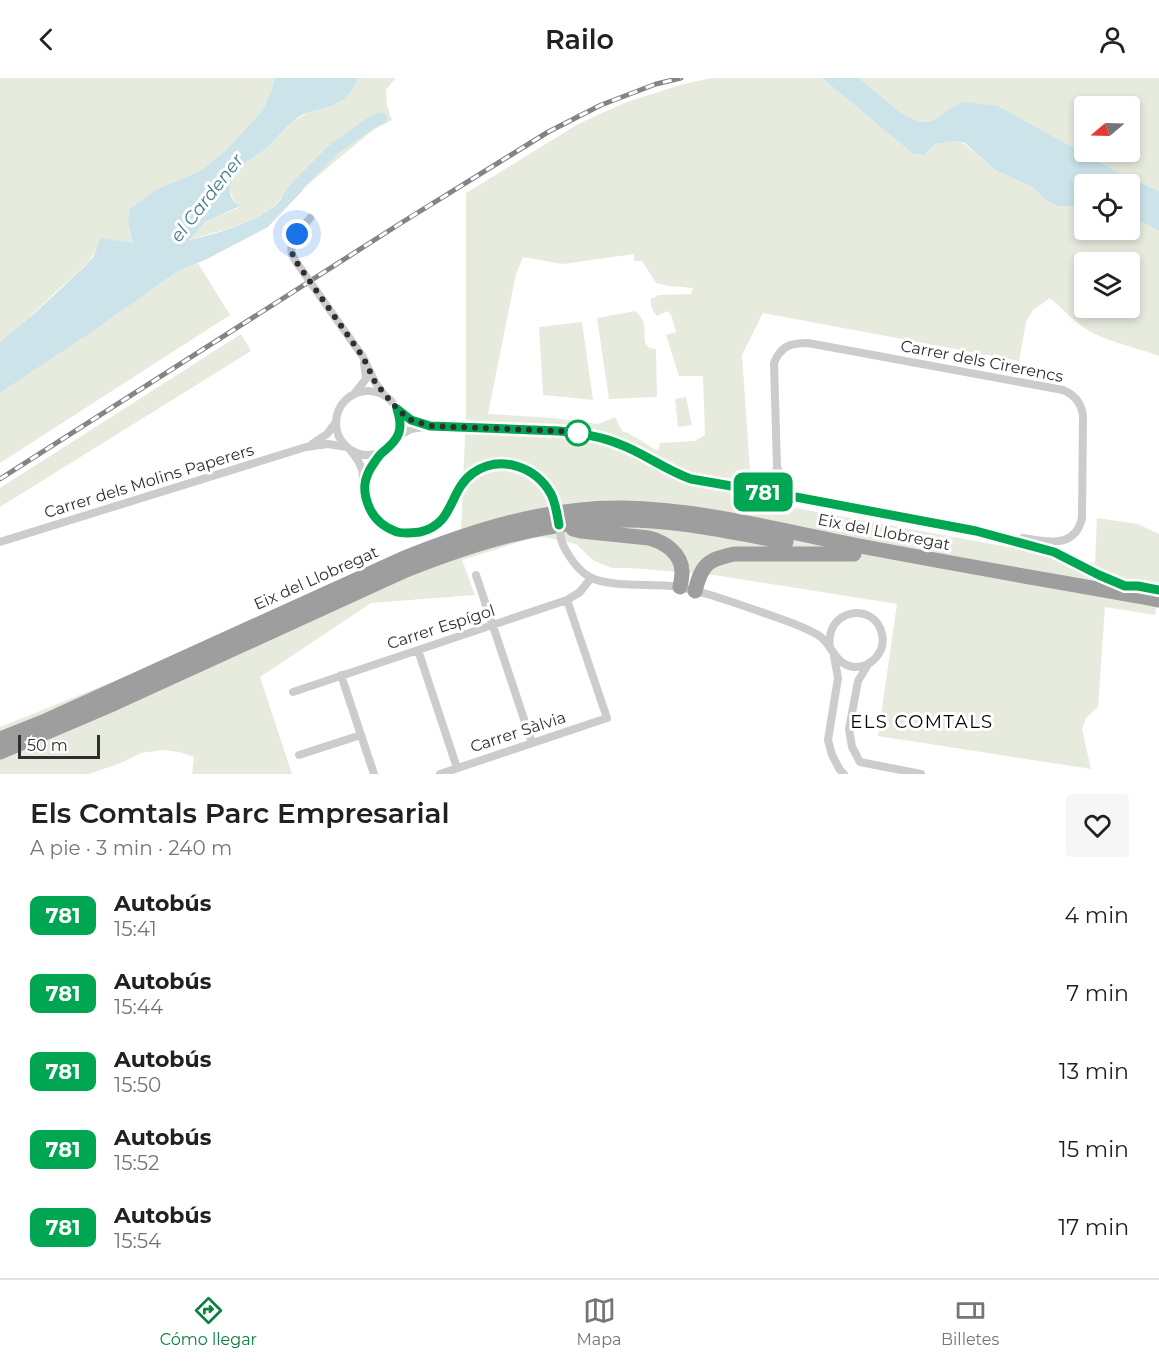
<!DOCTYPE html>
<html lang="es">
<head>
<meta charset="utf-8">
<style>
	:root { --surface:#fff; --page:#f6f6f6; --text:#202124; --muted:#757577; --line:#e0e0e0; --accent:#0b8043 }
	body { margin:0; font-family:Montserrat,sans-serif; background:var(--page); color:var(--text); height:100vh; display:flex; flex-direction:column; font-size:22px; white-space:nowrap }
	* { box-sizing:border-box; margin:0 }
	p { font-size:20px; color:var(--muted) }
	.icon { flex:none; width:33px; height:33px; fill:none; stroke:currentColor; stroke-width:2; stroke-linecap:round; stroke-linejoin:round }
	.map { position:relative; height:696px; overflow:hidden }
	.details { display:flex; flex-direction:column; background:var(--surface); flex:1 }
	.details>* { flex:none }
	.badge { padding:0 12px; border-radius:9px; font-size:21px; line-height:39px }
	.needle { width:39px; rotate:251deg }
	.buttons { position:absolute; left:1074px; top:18px; display:grid; gap:12px }
	.buttons a { display:grid; place-items:center; width:66px; height:66px; border-radius:6px; background:var(--surface); box-shadow:0 3px 9px #0003; font-size:30px }
	.scale { position:absolute; left:18px; bottom:15px; width:82px; box-sizing:border-box; padding-left:6px; border:3px solid #2f2f2f; border-top:0; font-size:16px; line-height:21px; white-space:nowrap; color:#2f2f2f; -webkit-text-stroke:4px #fff; paint-order:stroke }
	.you { position:absolute; width:30px; height:30px; margin:-15px; border:4px solid #fff; border-radius:50%; background:#1a73e8; box-shadow:0 0 0 9px #1a73e833 }
	.map>.badge { position:absolute; translate:-50% -50%; box-shadow:0 0 0 3px #fff }
	.round { display:grid; place-items:center; flex:none; width:63px; height:63px; border-radius:6px; background:var(--page) }
	.summary { display:flex; align-items:center; justify-content:space-between; height:102px; padding:0 30px }
	h1 { font-size:28px; font-weight:600; line-height:45px }
	ul { padding:0; list-style:none }
	li { display:flex; align-items:center; gap:18px; height:78px; padding:0 30px }
	li div { flex:1 }
	li b { display:block; font-size:22px }
	li em { font-style:normal }
	li .badge { min-width:66px; font-weight:700; text-align:center }
	header { display:flex; justify-content:space-between; align-items:center; height:78px; padding:0 30px; background:var(--surface); font-size:27px; font-weight:600 }
	.menu { display:flex; justify-content:space-around; align-items:center; height:84px; border-top:2px solid var(--line); background:var(--surface); font-size:16px; color:var(--muted) }
	.menu a { display:grid; justify-items:center; gap:3px }
	.menu .active { color:var(--accent) }
	.map>svg:first-child { display:block }
</style>
</head>
<body>
<header><svg class="icon" aria-label="back" viewBox="0 0 24 24"><path d="M15 5l-7 7 7 7"/></svg>Railo<svg class="icon" aria-label="person" viewBox="0 0 24 24"><circle cx="12" cy="8" r="4"/><path d="M4 21q1-7 8-7t8 7"/></svg></header>
<div class="map">
<svg width="1159" height="696" viewBox="0 0 1159 696">
	<rect width="100%" height="100%" fill="#fff"/>
	<path fill="#e7ebde" fill-rule="evenodd" d="M0 0H275L271 13 263 32 226 72 202 92 155 112 129 131 128 146 133 165 97 170C88 188 73 198 59 211 40 230 21 247 0 264Z
		M359 0H396L386 12 387 27 392 42 373 52 306 108 303 112 295 104C289 111 283 120 276 126 257 145 214 155 188 162L205 144 240 129 233 121 230 112 232 101 238 92 245 85 262 74 292 44 309 34 329 29Z
		M711 0H822L913 76 924 77 935 66 955 63 965 66 995 92 1032 109 1047 123 1056 128H1084V152H1130V138L1159 153V278C1138 270 1116 266 1095 256 1078 248 1064 232 1050 220L1033 232 1026 244 1019 283 763 235 742 277 752 422 1095 485 1097 440 1138 446 1159 456V511L1155 537 1105 529 1098 629 1086 640 1082 651 1091 691 878 658 897 526 714 497 630 490H612L594 483 576 466 549 460 535 459 462 482 475 517 371 525 260 599 292 696H192L194 679 179 674 162 672 141 675 121 685 89 696H0V649L132 596 461 452 466 337V115L578 46 624 25 680 7ZM634 176V183H642L656 205 668 208 693 210 691 216 659 217 651 221C650 227 652 233 657 238L667 233 671 237 676 254 666 257 679 298H703L705 357 695 363 660 365 658 373 628 355 622 353 615 339 598 346 553 340 488 336 516 196 523 179 563 186ZM1084 184H1130V230H1084Z
		M859 0H1159V113L1127 99 998 28H954L939 40 930 44H920L901 35ZM1084 28H1130V74H1084Z
		M198 185 230 237 0 385V315L89 256 178 193Z
		M636 233C639 237 643 241 644 246 646 257 640 271 656 271L657 319 609 321 597 240Z
		M582 244 593 322 543 317 539 249Z
		M241 256 251 273 0 429V410Z
		M686 319 692 347 678 349 675 321Z"/>
	<path fill="#cbe3e9" d="M275 0H359C353 9 349 19 339 24 327 32 312 31 300 38 286 47 276 62 263 73 257 78 250 81 244 86 235 94 225 110 233 122 235 125 238 126 240 128L205 144 189 162C213 157 259 143 277 126 283 119 289 111 295 104L303 112 268 149 207 181 178 193 89 256 0 315V264L37 233 84 189 93 179 97 170 100 160 133 165 128 146 129 131 155 112 202 92 226 72 263 32 271 13Z
		M822 0H859L901 35 920 44H930L938 40 954 28 964 24 998 28 1127 99 1159 113V153L1130 138V106H1084V128H1057L1047 123 1032 109 995 92 965 65 955 63 935 66 924 77 913 76Z"/>
	<g fill="none" stroke-linecap="round" stroke-linejoin="round">
		<path stroke="#cbe3e9" stroke-width="12" d="M289 118 298 107 335 70 374 43 381 40"/>
		<path stroke="#ccc" stroke-width="8" d="M297 185C295 182 293 179 292 176 288 163 303 149 310 140
			M320 218 363 279 375 304 385 318
			M336 345a32 32 0 1 1 64 0a32 32 0 1 1-64 0Z
			M354 316 366 301 364 285
			M399 332 411 342 426 347
			M397 359 411 351 430 348 559 353 600 359 620 366 676 396 691 401 801 420 976 453 1054 474 1099 497 1125 508
			M312 366 327 356 336 344
			M351 373C355 378 359 383 361 389 363 393 363 398 363 402 365 418 367 433 380 444 401 463 437 456 450 431 456 421 457 411 465 402 472 395 479 391 489 389 519 380 542 398 555 424
			M777 389C783 402 787 411 798 418
			M365 401 368 393 382 375
			M761 413C772 408 775 401 777 389L774 285C781 268 790 265 808 265L1063 312C1075 317 1082 325 1083 339L1082 440C1075 471 1047 464 1023 460
			M561 460C562 467 565 471 568 476 574 486 580 494 590 499 608 510 657 505 680 509 689 511 698 514 707 516 727 522 747 529 767 536 784 542 803 548 818 557 833 566 834 587 854 589 872 590 886 573 882 556 875 523 824 530 830 570
			M0 464 306 369 328 366 347 369
			M476 497 532 665
			M418 572 457 690
			M834 578 838 600 828 662 832 677 840 692 844 696
			M869 585 858 603 849 651 852 669 860 684 921 696
			M341 597 374 696
			M293 614 567 522 580 514 591 500
			M299 677 361 657
			M440 696 607 640 567 522"/>
		<path stroke="#9e9e9e" stroke-width="15" d="M573 451 581 453 649 460C665 464 682 476 682 494 682 499 681 504 680 509
			M695 513C702 486 707 482 734 476H854
			M0 661 43 644 402 481C472 453 546 429 622 430 702 431 781 453 860 468 959 487 1059 504 1159 522
			M0 674 115 625 406 492C477 464 542 444 619 442 675 441 731 454 786 464"/>
		<g stroke="#848484" stroke-width="5">
			<path id="rail" d="M0 401 401 145 548 54 601 27 656 6 681 0"/>
		</g>
		<use href="#rail" stroke="#fff" stroke-width="3" stroke-dasharray="9" stroke-linecap="butt"/>
		<path stroke="#ccc" stroke-width="8" d="M297 185 320 218
			M555 424 561 460"/>
	</g>
	<g fill="none" stroke-linecap="round" stroke-linejoin="round">
		<g stroke="#fff" stroke-width="14">
			<path id="line" d="M559 447C557 437 556 426 551 416 536 389 501 376 473 395 448 413 455 446 420 454 412 455 404 456 397 454 386 450 375 442 370 431 362 414 363 400 374 385 377 381 379 377 383 374 399 361 404 352 397 331L411 342 430 348 559 353C580 355 600 358 619 366 644 375 665 392 691 401L801 420 976 453 1054 474 1099 497 1125 508H1138L1159 512"/>
		</g>
		<use href="#line" stroke="#00a651" stroke-width="9"/>
		<path stroke="#2f2f2f" stroke-width="6" stroke-dasharray="0 10.8" d="M297 156C290 169 289 171 297 185L363 279 375 304 386 318 392 324 397 331 411 342 430 348 559 353 578 355"/>
	</g>
	<circle fill="#fff" stroke="#00a651" stroke-width="3" cx="578" cy="355" r="12"/>
	<g text-anchor="middle" dominant-baseline="central" stroke-width="6" stroke-linejoin="round" paint-order="stroke">
		<g font-size="16" fill="#2f2f2f" stroke="#fff">
			<text transform="translate(982 283) rotate(11)">Carrer dels Cirerencs</text>
			<text transform="translate(149 403) rotate(-17)">Carrer dels Molins Paperers</text>
			<text transform="translate(884 454) rotate(11)">Eix del Llobregat</text>
			<text transform="translate(316 500) rotate(-24)">Eix del Llobregat</text>
			<text transform="translate(441 549) rotate(-18)">Carrer Espígol</text>
			<text transform="translate(518 654) rotate(-18)">Carrer Sàlvia</text>
		</g>
		<g font-size="18" font-style="italic" fill="#437c8a" stroke="#fff">
			<text transform="translate(207 120) rotate(-52)">el Cardener</text>
		</g>
		<g font-size="18" letter-spacing="1.5" fill="#000" stroke="#fff">
			<text x="922" y="644">ELS COMTALS</text>
		</g>
	</g>
</svg>
<div class="buttons">
<a><svg class="needle" viewBox="-14 -14 28 28"><path d="M0-13l5 13h-10z" fill="#e53935"/><path d="M0 13l5-13h-10z" fill="#757577"/></svg></a>
<a><svg class="icon" aria-label="locate" viewBox="0 0 24 24"><circle cx="12" cy="12" r="6"/><path d="M12 2v4M12 18v4M2 12h4M18 12h4"/></svg></a>
<a><svg class="icon" aria-label="layers" viewBox="0 0 24 24"><path d="M12 4l9 5-9 5-9-5zM3 14l9 5 9-5"/></svg></a>
</div>
<div class="scale">50 m</div>
<div class="you" style="left:297px;top:156px"></div>
<b class="badge" style="left:763px;top:414px;background:#00a651;color:#fff">781</b>
</div>
<section class="details">
<div class="summary"><div><h1>Els Comtals Parc Empresarial</h1><p>A pie · 3 min · 240 m</p></div><a class="round"><svg class="icon" aria-label="heart" viewBox="0 0 24 24"><path d="M12 20l-8-8c-3-5 5-10 8-4 3-6 11-1 8 4z"/></svg></a></div>
<ul>
<li><span class="badge" style="background:#00a651;color:#fff">781</span><div><b>Autobús</b><p>15:41</p></div><em>4 min</em></li>
<li><span class="badge" style="background:#00a651;color:#fff">781</span><div><b>Autobús</b><p>15:44</p></div><em>7 min</em></li>
<li><span class="badge" style="background:#00a651;color:#fff">781</span><div><b>Autobús</b><p>15:50</p></div><em>13 min</em></li>
<li><span class="badge" style="background:#00a651;color:#fff">781</span><div><b>Autobús</b><p>15:52</p></div><em>15 min</em></li>
<li><span class="badge" style="background:#00a651;color:#fff">781</span><div><b>Autobús</b><p>15:54</p></div><em>17 min</em></li>
</ul>
</section>
<nav class="menu">
<a class="active"><svg class="icon" aria-label="directions" viewBox="0 0 24 24"><path d="M12 3l9 9-9 9-9-9zM9 14v-3h6M13 9l2 2-2 2"/></svg>Cómo llegar</a>
<a><svg class="icon" aria-label="map" viewBox="0 0 24 24"><path d="M3 6l6-2 6 2 6-2v14l-6 2-6-2-6 2zM9 4v14M15 6v14"/></svg>Mapa</a>
<a><svg class="icon" aria-label="tickets" viewBox="0 0 24 24"><path d="M3 7h18v10H3zM15 7v10"/></svg>Billetes</a>
</nav>
</body>
</html>
